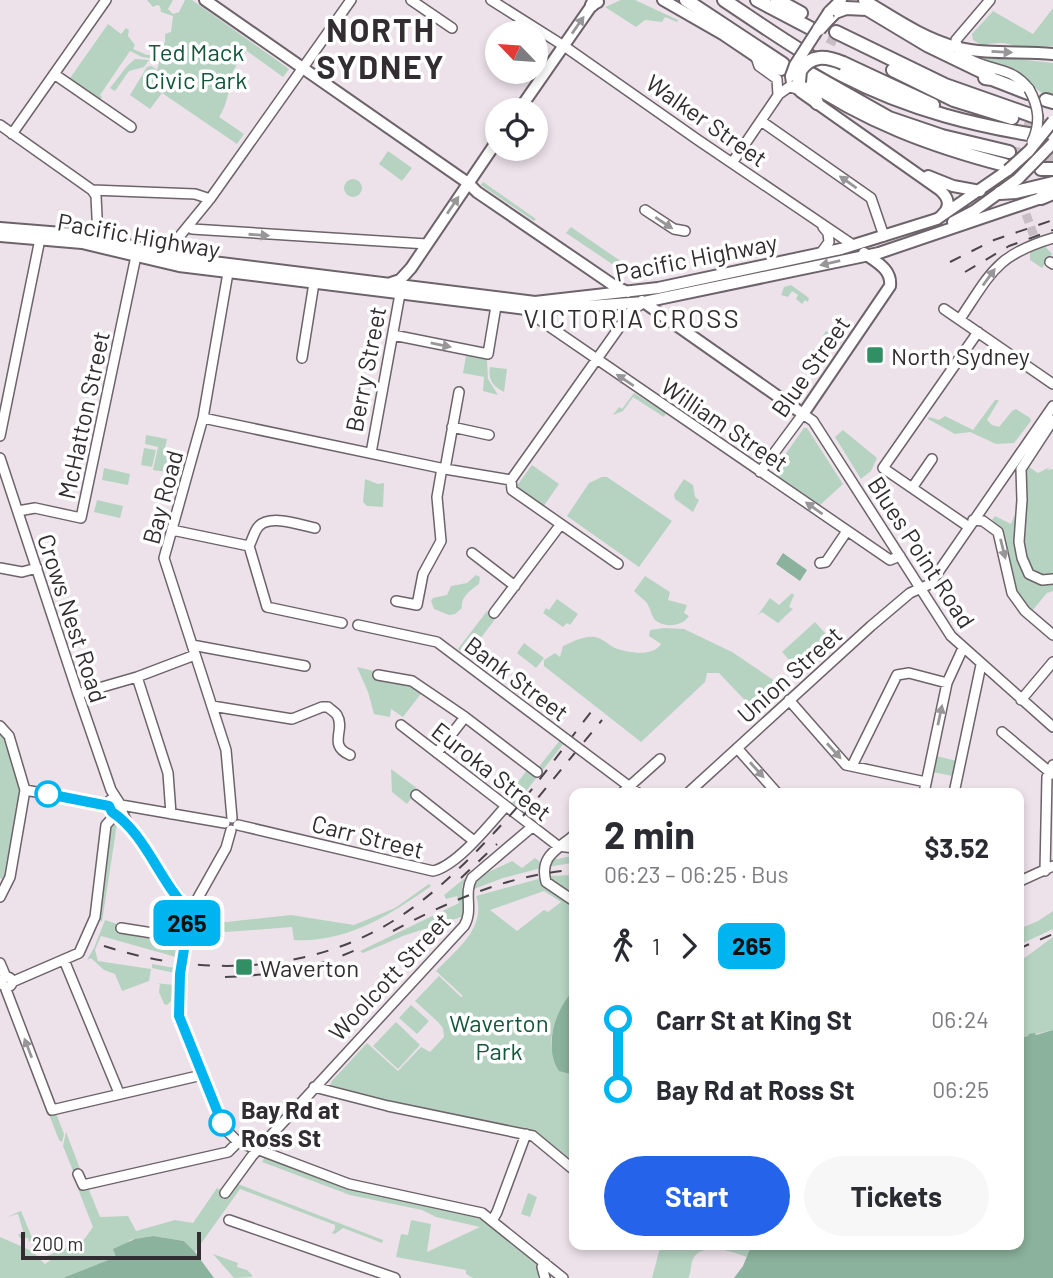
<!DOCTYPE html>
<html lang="en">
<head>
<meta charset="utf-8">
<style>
	:root { --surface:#fff; --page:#f7f7f7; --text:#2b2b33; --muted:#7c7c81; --accent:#2563eb }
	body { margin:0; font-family:Barlow,sans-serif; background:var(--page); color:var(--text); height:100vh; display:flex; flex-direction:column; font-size:26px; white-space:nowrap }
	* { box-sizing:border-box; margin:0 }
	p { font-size:23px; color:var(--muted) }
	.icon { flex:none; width:38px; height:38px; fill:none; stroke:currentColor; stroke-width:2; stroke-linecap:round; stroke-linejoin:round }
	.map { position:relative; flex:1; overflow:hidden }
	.details { position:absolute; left:569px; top:788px; width:455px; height:462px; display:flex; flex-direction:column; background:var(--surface); border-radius:14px; box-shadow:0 4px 10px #0003 }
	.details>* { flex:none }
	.badge { padding:0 14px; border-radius:10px; font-size:24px; line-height:46px }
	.needle { width:46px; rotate:295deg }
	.fabs { position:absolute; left:485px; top:21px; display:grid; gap:14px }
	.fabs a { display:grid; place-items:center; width:63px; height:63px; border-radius:50%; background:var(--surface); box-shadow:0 4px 10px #0003; font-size:35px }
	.scale { position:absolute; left:21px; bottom:18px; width:180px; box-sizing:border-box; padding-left:7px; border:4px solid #312d30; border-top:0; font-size:19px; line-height:24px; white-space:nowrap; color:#312d30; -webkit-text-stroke:5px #fff; paint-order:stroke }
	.map>.badge { position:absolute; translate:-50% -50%; box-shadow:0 0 0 4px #fff }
	.legs { display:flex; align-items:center; gap:10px; height:77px; padding:0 35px; font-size:23px }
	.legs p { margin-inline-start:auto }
	.head { display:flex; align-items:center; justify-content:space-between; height:119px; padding:0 35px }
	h1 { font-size:38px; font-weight:700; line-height:52px }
	.cta { display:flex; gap:14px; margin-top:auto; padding:14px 35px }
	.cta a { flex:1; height:80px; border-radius:42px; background:var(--accent); color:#fff; font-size:28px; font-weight:700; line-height:80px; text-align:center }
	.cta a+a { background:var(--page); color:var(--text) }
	ul { padding:0 35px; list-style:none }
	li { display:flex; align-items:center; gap:24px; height:70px; font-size:26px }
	li i { display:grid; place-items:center; width:10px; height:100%; margin:0 9px; background:currentColor }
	li i::after { content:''; width:18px; height:18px; margin:-9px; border:5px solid; border-radius:50%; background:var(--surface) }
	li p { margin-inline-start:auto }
	li:first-child i { background:linear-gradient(#0000 50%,currentColor 0) }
	li:last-child i { background:linear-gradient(currentColor 50%,#0000 0) }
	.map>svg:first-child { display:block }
</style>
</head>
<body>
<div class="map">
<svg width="1053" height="1278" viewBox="0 0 1053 1278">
	<rect width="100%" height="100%" fill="#ede2ea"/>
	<path fill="#b6d3c2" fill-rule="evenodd" d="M147 0H173L168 9 173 14 179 12 185 0H192L289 69 283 77 247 51C241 59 234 67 231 77 228 92 228 103 219 117L244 134 237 144 162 93 150 109 130 95 147 67 151 66 157 70 159 63 157 59 142 57 130 51 100 95 102 97 98 103 68 81 108 24 121 34 126 28 129 30 128 36 135 45 133 49 147 55H156C163 49 166 44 165 34L171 32 173 16 161 12 160 6 157 5 153 7Z
		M621 0H635L678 20 677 22 665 17 662 22 645 20 636 27 605 7Z
		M1053 8V46L1016 47C1008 42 991 42 983 46L973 40 972 34 993 11 1033 34Z
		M975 54 1053 63V98C1037 93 1030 82 1016 73 1004 65 989 62 975 58Z
		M135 59 149 60 144 67 129 71 115 91 110 88 127 66Z
		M388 151 412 168 402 181 379 164Z
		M344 188a9 9 0 1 1 18 0a9 9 0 1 1-18 0Z
		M483 182 536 219 534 221 481 185Z
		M571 227 641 275 639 277 633 278 566 233Z
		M1044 245 1052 254 1042 268 1030 260V249Z
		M791 285 809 298 808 302 805 300 802 304 796 299 798 295 792 291 788 297 781 295 784 287Z
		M840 325 844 328 823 357 813 350 824 342 823 336 826 331 832 334Z
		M466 356 487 360 488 379 498 395 483 391 484 377 463 373Z
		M490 367 507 369 504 392C492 386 488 379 490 367Z
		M634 393 666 413 664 417 633 397 623 411 613 415 619 407 622 409Z
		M995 400H999L987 420 992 425 999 427 1012 411 1016 409 1030 418 1031 421 1014 443 996 444 970 432 955 434 928 419 929 417 939 420 945 416 973 430Z
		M804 428H807L843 484 819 506 772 473Z
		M843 430 877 458 871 471 861 479 835 437Z
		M146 435 167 439 165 448 171 450 167 472 153 470 158 447 145 444Z
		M144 448 156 450 152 467 141 465Z
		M532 465 559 484 543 507 516 487Z
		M1026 465 1038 473 1050 467 1047 470 1053 469V591L1047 593 1032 611C1026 604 1018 597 1014 589 1006 567 1012 535 992 520L995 516 1011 524 1019 505Z
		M104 468 130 474 128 485 102 480Z
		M602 477H607L672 521 639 567 567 516 589 483Z
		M365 479 378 484 384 483 383 507 367 506 363 502Z
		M684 479 693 485 695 497 699 500 693 512 675 499 674 494Z
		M97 500 123 506 120 518 94 512Z
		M476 575 480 577 479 584C471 590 460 597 462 608L455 614 449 615 434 609 431 601 433 598 447 595 451 586 467 583Z
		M645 576 670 592 668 600 687 605 684 613 689 616C683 626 664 629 654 619 651 614 650 608 647 603 643 599 638 595 634 591Z
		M792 593 794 595 789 607 793 609 778 623 762 612 758 615 770 598 779 605Z
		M557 599 578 614 570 625 567 623 563 627 543 613 546 608 549 610Z
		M487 611 496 618 467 656 458 649Z
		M815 622 835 644 802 674 782 652Z
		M664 628 684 629 732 652 784 687V693L759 715 719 673H707L705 682 641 742 544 666V660L555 653 560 657 563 646C572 642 585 635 595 637 602 638 609 645 615 648 628 653 653 657 661 644L649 636 650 630Z
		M524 643 544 658 536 668 517 653Z
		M357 667 378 672 423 691 403 717 391 709 390 717 374 714 368 692Z
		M0 732 4 737 22 783 6 873 3 880 0 878Z
		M564 735 568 738 515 805 506 797 528 769 534 773Z
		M936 756 957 761 953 776 932 772Z
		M391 769 418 789 407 804 392 792Z
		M116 822 117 824 102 922 97 917 110 830Z
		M573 856 572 863 547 867 548 876 574 875V894L549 882 546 864 551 860Z
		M535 858 539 861 541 868 503 878 474 889C477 874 499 868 512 861L522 868Z
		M465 878 462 887 464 916 403 936 363 953 360 951 459 903 457 896 446 899 444 895Z
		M542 878 574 903V911L570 916 574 920V990C566 999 549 1033 551 1046 553 1057 564 1071 574 1075V1165L569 1161 570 1159 549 1142 547 1143 524 1129 330 1088 331 1082 367 1043 398 1071 421 1047 430 1052 444 1037 443 1028 438 1022 415 1001 439 976 461 997 463 996 436 971C455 951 487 928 476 896ZM544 891 561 902 548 912 544 910 517 931 490 910Z
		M429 884 431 886C390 915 347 943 294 940L292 927 226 932 196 923 198 920 227 922 291 915 354 925 395 908Z
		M1053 911V929L1019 945V929L1038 921Z
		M105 920 120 925 126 933 178 943 175 973 152 968V964L175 968 176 957 101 936 95 950 98 961 151 969 149 981 122 991 115 974 104 970 91 958 87 960 94 948Z
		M1053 937V1030L1019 1038V962Z
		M156 983 173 985 171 1001 167 1005 164 1004 159 992 160 984Z
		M411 1005 429 1021 417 1034 399 1018Z
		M396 1022 420 1045 398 1069 373 1046Z
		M48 1112 56 1113 64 1134 62 1142 59 1140Z
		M66 1132 82 1174 73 1171 63 1146Z
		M265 1157 350 1189 482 1217 538 1262V1278H473L466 1274V1270L396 1257 401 1234 408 1235 411 1220 431 1224 427 1252 480 1227 436 1217 422 1210 350 1195 262 1162Z
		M238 1184 383 1240 382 1243 343 1228 335 1234 332 1233 335 1229V1225L240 1189 195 1252 184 1241 153 1236 130 1240 117 1257 63 1278H0V1237L32 1251 45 1264 52 1259 47 1256 83 1241 93 1227 78 1189 89 1190 100 1217 128 1216 136 1231 175 1220 193 1223 217 1188 230 1195Z
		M528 1193 537 1197 530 1217 521 1214Z
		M21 1211 33 1240 29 1242 28 1238H20L18 1234H24L18 1214 7 1217Z
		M661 1244H752L747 1257C733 1252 705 1242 694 1257 690 1263 692 1272 688 1278H652Z
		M213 1254 238 1263 237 1267 247 1270 252 1275V1277L234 1278Z"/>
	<path fill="#8bb29d" d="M783 553 807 570 800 581 776 564Z
		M574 990V1075L559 1071C543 1046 555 1010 574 990Z
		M1053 1030V1278H734L743 1266 752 1244H1018L1019 1038 1028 1036 1029 1034 1035 1033 1036 1035Z
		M153 1236 184 1241 195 1252 214 1278H63L116 1257 113 1249 135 1239Z"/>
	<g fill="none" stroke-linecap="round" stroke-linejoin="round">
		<path stroke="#c7bec5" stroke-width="9" stroke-dasharray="9 4.5" stroke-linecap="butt" d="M1026 214 1035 239"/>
		<path stroke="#c7bec5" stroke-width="12" stroke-dasharray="12 6" stroke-linecap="butt" d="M812 29 837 41
			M1025 120 1053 127
			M1009 152 1053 159"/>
		<g stroke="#6d636a" stroke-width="12">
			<path id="minor" d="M411 0 452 28
				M491 0 564 46 698 140 853 245
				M990 0 956 40C957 64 994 66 1011 74 1019 78 1024 83 1029 89
				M756 57 759 66 777 79 778 95
				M54 74 131 127
				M761 121 871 198 884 236
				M0 125 92 190 96 196 98 237
				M12 134 106 0
				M732 163 779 94 789 87 797 89
				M92 190 195 194 210 199
				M645 210 674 229 685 231
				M192 229 427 244
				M821 253 829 242 828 233 823 227
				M165 254 210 199 351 0
				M1050 262 1053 264
				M229 267 203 418 164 558 226 750 232 818
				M944 309 1053 384
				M534 310 540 320 890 560 900 556
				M960 319C991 273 996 255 1053 238
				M393 335 488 354 496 306
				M302 358 314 283
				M203 418 445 469 511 480
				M1053 420 1021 469 1022 500 1019 542 1022 558 1029 574 1042 580 1053 579
				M452 427 489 435
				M0 436 40 239
				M371 453 400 294
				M0 458 78 694 111 790 122 807 121 814 118 816C111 814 108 806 110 800
				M445 469 459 392
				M760 472 803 414 813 421 951 636 1053 727
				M511 480 631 311 643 303
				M511 480 512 490 618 564
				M912 488 932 459
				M18 511 35 508 81 518 136 256
				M973 520 983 521 998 532 1012 593 1025 611 1053 635
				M969 527 883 468 978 332
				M172 530 249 546C253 539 254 531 259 526 271 514 300 525 315 528
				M249 546 267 607 342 623
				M472 553 515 586
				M820 563 826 562 847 531
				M0 568 22 572 37 568
				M396 601 417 605 423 574 441 541 437 497 442 468
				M494 613 561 524
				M358 625 437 642 566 739
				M192 645 305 666
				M378 675 412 681 465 717 537 772
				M137 677 168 773 171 814
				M78 694 137 677 195 655
				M789 700 846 765 926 782
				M1021 700 1053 662
				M212 706 292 719 322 707H328C331 710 335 712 337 715 346 730 327 745 350 755
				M401 725 558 846 574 848
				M0 726 9 736 25 790 10 877 0 897
				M1002 732 1052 774
				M737 748 777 793
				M582 751 638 793
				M437 753 465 717
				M852 766 897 675 909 673 947 683
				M25 790 109 805
				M622 793 660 759
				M688 793 871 626 910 593 930 584 1053 406
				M924 793 947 683 963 648
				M954 793 981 665
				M416 795 474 841
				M121 805 225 823
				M122 812 130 828 190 912
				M238 825 433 871C457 866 489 825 506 806
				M574 835C557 850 539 856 546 882L574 901
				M1045 871 1047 777 1053 765
				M1018 882 1053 866
				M121 928 184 938
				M182 955 190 912 226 848 231 830
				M64 960 119 1093
				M0 963 6 977
				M180 974 179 1007 181 1023 225 1129 238 1142 349 1184 482 1213 563 1278
				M2 982a5 5 0 1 1 10 0a5 5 0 1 1-10 0Z
				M12 982 79 953 95 917 106 825 115 815
				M5 987 52 1110 202 1075
				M314 1087 388 1106 533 1136 574 1170
				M78 1174 83 1185 228 1152 238 1142
				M225 1193 252 1156 464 926C474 910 463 894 472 878L532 827
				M229 1220 395 1278
				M492 1221 497 1212 526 1134
				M545 1263 542 1267 545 1278"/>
		</g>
		<g stroke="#6d636a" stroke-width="14">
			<path id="major" d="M205 0 468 183 477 192 616 287 628 292
				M663 0 724 35 773 68 781 70
				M864 0C893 17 922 38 956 47 987 55 1021 51 1053 54
				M829 12 841 0
				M791 76 792 83 801 92 940 190C949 198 951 207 942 215
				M519 110 592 5 598 2
				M928 176 953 186 980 191
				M953 222 974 211 1018 179
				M0 228 87 235 181 258 535 302 658 288 841 249 937 219 1008 170
				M0 236 82 243 179 266 534 310 644 302 879 253 1041 198
				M391 283 400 280 411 268 497 141
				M642 301 803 414 890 286C892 269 876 262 864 253"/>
		</g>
		<g stroke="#6d636a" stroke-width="16">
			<path id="highway" d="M686 0 783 64
				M724 0C763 26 801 53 842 75 909 110 979 127 1053 138
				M757 0 812 29
				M777 0 801 13
				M592 5 595 0
				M828 19 835 12 846 8 867 9 927 45 987 74 992 79
				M836 32 945 85 1036 117
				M843 63 933 105
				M804 70 889 118 942 136 1009 152
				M893 70 954 100 1012 118
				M801 77C864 121 932 146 1005 165
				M985 78 992 79 1028 93
				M804 88 814 95 817 103
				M1046 100 1053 102
				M1041 169H1053
				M1000 193 1016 192 1053 183
				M1041 198 1053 193"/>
		</g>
		<use href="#minor" stroke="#fff" stroke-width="9"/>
		<use href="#major" stroke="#fff" stroke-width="10"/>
		<use href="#highway" stroke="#fff" stroke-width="12"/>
		<path stroke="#4a4549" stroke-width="2" stroke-dasharray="12 12" stroke-linecap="butt" d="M950 262 994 240 1053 220
			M965 272 1009 246 1053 230
			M523 816 602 720
			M461 878 497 844
			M393 931C449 901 511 874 574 870
			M104 946C198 977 308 974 393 921 435 895 472 857 505 821 536 787 562 749 591 712
			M1018 949 1053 934
			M225 977C274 975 320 968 364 946"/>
		<g stroke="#6d636a" stroke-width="12" stroke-linecap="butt">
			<path id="minor-bridge" d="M1029 89C1039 107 1041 123 1032 142
				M566 739 582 751
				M180 974 182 955"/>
		</g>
		<g stroke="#6d636a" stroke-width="14" stroke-linecap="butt">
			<path id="major-bridge" d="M791 76 795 65 829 12
				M1008 170 1029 151 1053 121
				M1018 179 1053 143"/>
		</g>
		<g stroke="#6d636a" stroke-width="16" stroke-linecap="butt">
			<path id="highway-bridge" d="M819 29 828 19
				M799 82 800 71C811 54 826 56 843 63"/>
		</g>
		<use href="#minor-bridge" stroke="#fff" stroke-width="9"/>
		<use href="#major-bridge" stroke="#fff" stroke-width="10"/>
		<use href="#highway-bridge" stroke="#fff" stroke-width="12"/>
	</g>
	<defs><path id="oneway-solid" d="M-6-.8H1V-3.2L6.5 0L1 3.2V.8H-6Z" transform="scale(1.75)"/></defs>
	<g fill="#989698">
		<use href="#oneway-solid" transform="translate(578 25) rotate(-55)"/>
		<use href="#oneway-solid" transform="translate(1002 52) rotate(3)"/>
		<use href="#oneway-solid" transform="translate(848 182) rotate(-145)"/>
		<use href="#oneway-solid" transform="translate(453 205) rotate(-56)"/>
		<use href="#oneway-solid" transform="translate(664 223) rotate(34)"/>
		<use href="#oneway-solid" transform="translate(259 235) rotate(4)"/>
		<use href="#oneway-solid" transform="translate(830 263) rotate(167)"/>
		<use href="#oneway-solid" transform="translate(989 277) rotate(-54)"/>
		<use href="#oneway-solid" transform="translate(441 345) rotate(11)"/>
		<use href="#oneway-solid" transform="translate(625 380) rotate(-146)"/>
		<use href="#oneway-solid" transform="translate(814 508) rotate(-145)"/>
		<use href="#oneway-solid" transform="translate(1003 549) rotate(76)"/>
		<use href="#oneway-solid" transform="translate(940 715) rotate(-78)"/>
		<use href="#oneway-solid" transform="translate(834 751) rotate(48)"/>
		<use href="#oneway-solid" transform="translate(757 770) rotate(48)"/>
		<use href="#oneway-solid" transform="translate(28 1048) rotate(-111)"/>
	</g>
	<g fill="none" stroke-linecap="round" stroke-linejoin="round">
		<g stroke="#fff" stroke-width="16">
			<path id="line-1" d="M48 794 109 806 112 812C146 834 160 883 190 912L180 974 179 1016 222 1123"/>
		</g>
		<use href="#line-1" stroke="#00b5ef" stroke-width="10"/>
	</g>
	<g fill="#328e65" stroke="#fff" stroke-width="2.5">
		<rect x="866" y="346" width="18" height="18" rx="3.5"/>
		<rect x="235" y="958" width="18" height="18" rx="3.5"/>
	</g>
	<g fill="#fff" stroke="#00b5ef" stroke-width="3.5">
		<circle cx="48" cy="794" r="12"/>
		<circle cx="222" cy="1123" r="12"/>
	</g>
	<g text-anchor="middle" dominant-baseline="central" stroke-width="7" stroke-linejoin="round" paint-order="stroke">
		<g font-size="24" fill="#13563a" stroke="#fff">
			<text x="196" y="51">Ted Mack<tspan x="196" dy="28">Civic Park</tspan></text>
			<text x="499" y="1022">Waverton<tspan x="499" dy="28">Park</tspan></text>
		</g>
		<g font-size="24" fill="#312d30" stroke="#fff">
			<text transform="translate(707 120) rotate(35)">Walker Street</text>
			<text transform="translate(139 235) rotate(10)">Pacific Highway</text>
			<text transform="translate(696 257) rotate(-11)">Pacific Highway</text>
			<text transform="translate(810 366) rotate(-55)">Blue Street</text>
			<text transform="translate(365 369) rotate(-79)">Berry Street</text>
			<text transform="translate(83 415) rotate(-78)">McHatton Street</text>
			<text transform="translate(725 424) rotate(34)">William Street</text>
			<text transform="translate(162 497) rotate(-75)">Bay Road</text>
			<text transform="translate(922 552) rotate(57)">Blues Point Road</text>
			<text transform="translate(73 618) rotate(72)">Crows Nest Road</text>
			<text transform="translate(789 674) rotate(-42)">Union Street</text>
			<text transform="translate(517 678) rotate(37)">Bank Street</text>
			<text transform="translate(492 771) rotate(38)">Euroka Street</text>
			<text transform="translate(368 836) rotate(14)">Carr Street</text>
			<text transform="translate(389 976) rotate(-47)">Woolcott Street</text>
		</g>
		<g font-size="24" fill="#312d30" stroke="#fff" text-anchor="start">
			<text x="891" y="355">North Sydney</text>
			<text x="260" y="967">Waverton</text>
		</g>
		<g font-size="24" font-weight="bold" fill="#312d30" stroke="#fff" text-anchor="start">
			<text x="241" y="1109">Bay Rd at<tspan x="241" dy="28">Ross St</tspan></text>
		</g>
		<g font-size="26" letter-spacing="2" fill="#312d30" stroke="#fff">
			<text x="632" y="317">VICTORIA CROSS</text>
		</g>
		<g font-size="32" font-weight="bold" letter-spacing="2" fill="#312d30" stroke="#fff">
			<text x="381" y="29">NORTH<tspan x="381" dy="37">SYDNEY</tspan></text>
		</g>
	</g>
</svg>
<div class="fabs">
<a><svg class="needle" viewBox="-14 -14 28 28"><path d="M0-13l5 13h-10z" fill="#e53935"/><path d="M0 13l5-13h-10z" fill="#7c7c81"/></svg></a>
<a><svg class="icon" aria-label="locate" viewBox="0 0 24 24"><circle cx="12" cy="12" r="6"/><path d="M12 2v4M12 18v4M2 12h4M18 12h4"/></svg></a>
</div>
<div class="scale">200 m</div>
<b class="badge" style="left:187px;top:923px;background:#00b5ef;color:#111">265</b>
<section class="details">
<div class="head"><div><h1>2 min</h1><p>06:23 – 06:25 · Bus</p></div><b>$3.52</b></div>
<div class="legs"><svg class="icon" aria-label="walk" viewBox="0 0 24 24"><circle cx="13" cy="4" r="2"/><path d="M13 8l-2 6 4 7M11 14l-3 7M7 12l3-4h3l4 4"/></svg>1<svg class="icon" aria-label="forward" viewBox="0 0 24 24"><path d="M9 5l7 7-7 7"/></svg><b class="badge" style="background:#00b5ef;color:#111">265</b></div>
<ul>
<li><i style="color:#00b5ef"></i><b>Carr St at King St</b><p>06:24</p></li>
<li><i style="color:#00b5ef"></i><b>Bay Rd at Ross St</b><p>06:25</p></li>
</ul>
<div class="cta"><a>Start</a><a>Tickets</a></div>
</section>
</div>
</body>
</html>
